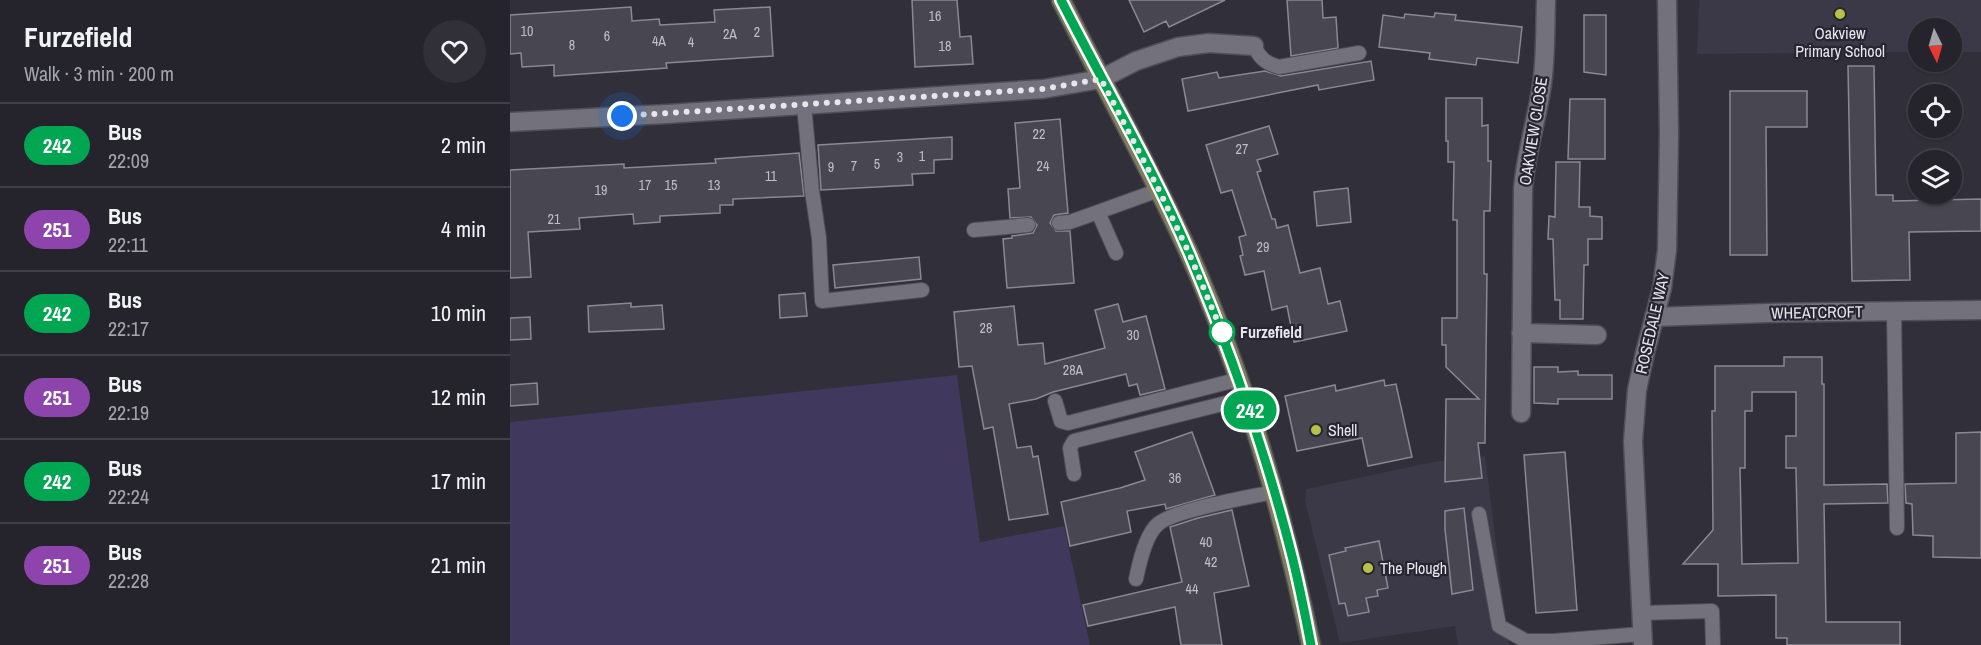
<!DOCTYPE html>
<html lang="en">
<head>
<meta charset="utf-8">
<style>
	:root { --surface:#25232b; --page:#312f37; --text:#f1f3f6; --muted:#a3a4a9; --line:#424047 }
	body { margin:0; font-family:"Archivo Narrow",sans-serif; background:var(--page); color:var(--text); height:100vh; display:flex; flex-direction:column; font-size:22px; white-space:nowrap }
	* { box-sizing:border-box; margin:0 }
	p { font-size:20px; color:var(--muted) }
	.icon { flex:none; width:33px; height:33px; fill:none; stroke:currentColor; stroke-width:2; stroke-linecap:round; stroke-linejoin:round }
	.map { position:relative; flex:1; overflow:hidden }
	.panel { display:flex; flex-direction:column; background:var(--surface); width:510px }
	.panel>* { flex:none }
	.badge { padding:0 12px; border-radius:20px; font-size:21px; line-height:39px }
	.needle { width:39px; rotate:175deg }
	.tools { position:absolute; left:1398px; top:18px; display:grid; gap:12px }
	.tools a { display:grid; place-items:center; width:54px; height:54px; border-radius:50%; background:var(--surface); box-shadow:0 2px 4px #0004,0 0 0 2px var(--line); font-size:30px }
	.you { position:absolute; width:30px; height:30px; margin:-15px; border:4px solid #fff; border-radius:50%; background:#1a73e8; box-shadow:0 0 0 9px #1a73e833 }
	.map>.badge { position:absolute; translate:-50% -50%; box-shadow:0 0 0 3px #fff }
	.round { display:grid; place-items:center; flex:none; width:63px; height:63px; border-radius:32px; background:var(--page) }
	.headline { display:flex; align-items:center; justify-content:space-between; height:102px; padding:0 24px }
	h1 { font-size:28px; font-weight:700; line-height:45px }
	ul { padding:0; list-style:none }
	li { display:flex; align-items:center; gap:18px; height:84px; padding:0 24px; border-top:2px solid var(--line) }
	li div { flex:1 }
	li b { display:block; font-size:22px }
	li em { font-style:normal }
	li .badge { min-width:66px; font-weight:700; text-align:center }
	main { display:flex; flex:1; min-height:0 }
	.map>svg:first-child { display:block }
</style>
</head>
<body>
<main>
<section class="panel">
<div class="headline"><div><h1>Furzefield</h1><p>Walk · 3 min · 200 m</p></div><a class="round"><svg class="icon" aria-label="heart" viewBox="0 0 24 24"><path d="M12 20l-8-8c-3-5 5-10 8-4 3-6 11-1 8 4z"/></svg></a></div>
<ul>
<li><span class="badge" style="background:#00a651;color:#fff">242</span><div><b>Bus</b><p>22:09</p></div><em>2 min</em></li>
<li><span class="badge" style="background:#8e44ad;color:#fff">251</span><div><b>Bus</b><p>22:11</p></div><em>4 min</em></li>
<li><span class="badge" style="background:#00a651;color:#fff">242</span><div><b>Bus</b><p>22:17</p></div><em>10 min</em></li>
<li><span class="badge" style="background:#8e44ad;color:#fff">251</span><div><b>Bus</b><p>22:19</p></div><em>12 min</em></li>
<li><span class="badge" style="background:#00a651;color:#fff">242</span><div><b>Bus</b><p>22:24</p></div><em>17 min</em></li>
<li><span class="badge" style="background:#8e44ad;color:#fff">251</span><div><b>Bus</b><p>22:28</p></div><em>21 min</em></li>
</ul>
</section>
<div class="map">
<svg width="1471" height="645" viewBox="0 0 1471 645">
	<rect width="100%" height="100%" fill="#312f39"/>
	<path fill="#3b3848" d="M1189 0H1471V52H1442V28H1408V52L1187 54Z
		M975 456 999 645H948L945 626 830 643 795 501 796 489 923 462Z"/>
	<path fill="#40385d" d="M447 375 470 542 554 526 580 645H0V422Z"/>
	<path fill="#484650" stroke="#8a8894" stroke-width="1.5" fill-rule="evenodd" d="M402 0H447L450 37 461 36 463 64 405 67Z
		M619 0H715L659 27 656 21 634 32Z
		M777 0H812L813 18 826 17 828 48 781 56Z
		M121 7 122 21 149 19 150 25 205 22 204 10 260 7 263 56 156 63 157 68 44 76V65L12 67 11 53 0 54V15Z
		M925 13 946 15 945 20 1012 27 1008 63 967 58 966 65 919 59 920 53 869 47 873 15 894 18 895 14 924 17Z
		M1074 15H1096V75L1074 72Z
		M861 61 864 80 809 90 808 85 678 111 672 79 707 72 709 78 755 71 771 76Z
		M1338 66H1364L1366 195H1383V201L1471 199V231L1399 232 1400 280 1342 281Z
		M1220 91H1297V127H1256L1257 255H1220Z
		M936 98H972V126L978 125V161H981L980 211H974V274H977L975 443H968L972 478 935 482 936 399H969L936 367V345H932V318H947V220H943L944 162H938V141H936Z
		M1060 99H1095V159H1058Z
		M550 119 558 213 544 215 540 223 546 231H560L564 283 497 288 493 239 502 238V236L523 233 527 225 521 217 500 218 498 189 510 188 505 123Z
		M759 126 768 154 747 160 751 171 747 172 762 219H765L767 228 778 225 790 273 810 268 818 304 830 301 837 331 784 342 777 306 762 310 754 271 735 275 730 256 733 255 729 237 736 235 722 190 711 193 696 145Z
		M442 137V159L424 160V173L402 174 403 185 311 190 308 145Z
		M289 153 294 196 223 199V205H210V213L150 216V222L124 224 123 214 69 218 70 229 18 232 21 277 0 278V170L114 164V168L206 163 205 159Z
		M1046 162H1070L1069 207H1080V216L1092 217V239H1078V265H1074L1073 319H1050V300H1045L1043 239H1038L1039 216 1045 217Z
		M838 188 841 222 807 226 804 192Z
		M409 257 411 279 325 288 323 265Z
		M295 293 297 316 270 318 269 295Z
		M121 303V307L152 305 154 329 79 332 78 306Z
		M608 304 613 322 636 316 655 389 630 395 627 384 619 386 616 374 543 392 526 399 499 404 507 448 521 446 523 457 528 456 538 514 499 520 483 427 474 429 462 366 449 367 444 312 504 306 508 345 533 343 535 364 595 348 585 310Z
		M20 317 21 339 0 340V318Z
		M1274 357H1312V384H1314V485L1377 484 1378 503 1314 504 1316 622H1390V645H1277V638H1266V595L1208 596V564H1173L1203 530 1202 411H1205V366H1274ZM1242 392H1286V436H1276V468H1286L1288 563 1232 564 1230 468H1235V411H1242Z
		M1024 367H1048V372L1068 371V375H1102V399H1048V404L1024 403Z
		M874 380 875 386 886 384 902 457 858 466 852 438 787 451 775 396 825 385 826 391Z
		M27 383 28 404 0 406V385Z
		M682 432 705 495 656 509 655 504 617 511 621 532 560 546 551 502 610 488 635 480 625 452Z
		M1471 432V558L1423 557V536L1403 535 1402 504 1396 503 1395 484 1446 483V433Z
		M1055 452 1067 610 1026 613 1014 455Z
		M954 508 963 590 942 594 935 529V511Z
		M722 510 739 586 704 593 712 645H671L665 607 578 626 573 605 672 582 660 527 688 518Z
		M869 541 878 588 867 590 868 596 856 598 859 612 838 616 835 603 829 604 819 555 836 551 835 548Z"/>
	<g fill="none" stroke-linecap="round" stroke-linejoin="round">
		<g stroke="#4f4d55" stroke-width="16">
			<path id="service" d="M744 46C750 58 755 63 769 67L849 53
				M294 105 302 191 309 238 312 301 412 290
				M549 223 560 222 588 212
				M464 230 518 225
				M606 253 588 212 649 190
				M1384 311 1387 528
				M545 401 551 421 558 423 730 379
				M564 474 560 448 564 441 736 398
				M969 514 989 626 1016 641H1043L1132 634
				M626 579C629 564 636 534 648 524 664 510 740 497 764 492
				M1131 613 1202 611 1203 645"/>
		</g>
		<g stroke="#4f4d55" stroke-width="21">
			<path id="minor" d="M0 122 157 114 533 89 591 79 626 61 668 47 699 43 744 46
				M1144 317 1257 313 1471 310
				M1011 333 1087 335
				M1011 413 1013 189C1016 153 1027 119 1032 84 1036 56 1035 28 1036 0
				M1133 645 1123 441 1127 390 1135 353 1152 288 1157 250 1159 134 1157 0"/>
		</g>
		<g stroke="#4f4d55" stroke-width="21">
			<path id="secondary" d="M551 0C593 84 639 166 678 251 735 377 772 510 801 645"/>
		</g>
		<use href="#service" stroke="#73717c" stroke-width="14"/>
		<use href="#minor" stroke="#73717c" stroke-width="18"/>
		<use href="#secondary" stroke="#7e7f5a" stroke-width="18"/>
	</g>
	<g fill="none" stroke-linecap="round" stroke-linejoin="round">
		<g stroke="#fff" stroke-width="14">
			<path id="line" d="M551 0C594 85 643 168 680 255 721 352 755 450 781 552 789 583 795 614 801 645"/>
		</g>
		<use href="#line" stroke="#00a651" stroke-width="9"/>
		<path stroke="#e7e6ec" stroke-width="6" stroke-dasharray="0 10.8" d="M112 116 533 89 591 79 649 190 679 253 712 332"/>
	</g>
	<g fill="#b8c147" stroke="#27252f" stroke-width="2">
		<circle cx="1330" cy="14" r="6"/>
		<circle cx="806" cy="430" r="6"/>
		<circle cx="858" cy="568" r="6"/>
	</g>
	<circle fill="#fff" stroke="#00a651" stroke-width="3" cx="712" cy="332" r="12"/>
	<g text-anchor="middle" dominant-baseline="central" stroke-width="4.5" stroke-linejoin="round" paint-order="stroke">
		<g font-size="14" fill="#bfbec5">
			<text x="425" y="16">16</text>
			<text x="17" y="31">10</text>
			<text x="247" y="32">2</text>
			<text x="220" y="34">2A</text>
			<text x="97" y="36">6</text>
			<text x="149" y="41">4A</text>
			<text x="181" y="42">4</text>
			<text x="62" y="45">8</text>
			<text x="435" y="46">18</text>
			<text x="529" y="134">22</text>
			<text x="732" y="149">27</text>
			<text x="412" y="156">1</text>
			<text x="390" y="157">3</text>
			<text x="367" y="164">5</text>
			<text x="344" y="166">7</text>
			<text x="533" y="166">24</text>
			<text x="321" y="167">9</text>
			<text x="261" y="176">11</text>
			<text x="135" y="185">17</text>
			<text x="161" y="185">15</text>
			<text x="204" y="185">13</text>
			<text x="91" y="190">19</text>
			<text x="44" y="219">21</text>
			<text x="753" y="247">29</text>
			<text x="476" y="328">28</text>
			<text x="623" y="335">30</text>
			<text x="563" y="370">28A</text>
			<text x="665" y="478">36</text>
			<text x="696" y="542">40</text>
			<text x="701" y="562">42</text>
			<text x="682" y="589">44</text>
		</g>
		<g font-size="16" fill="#e7e6ec" stroke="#27252f" text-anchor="start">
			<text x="1330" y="33" text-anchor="middle">Oakview<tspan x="1330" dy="18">Primary School</tspan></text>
			<text x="818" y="430">Shell</text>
			<text x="870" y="568">The Plough</text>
		</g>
		<g font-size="16" fill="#e7e6ec" stroke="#27252f">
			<text transform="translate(1023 131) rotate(-81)">OAKVIEW CLOSE</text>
			<text transform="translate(1307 312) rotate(-1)">WHEATCROFT</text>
			<text transform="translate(1142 323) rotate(-77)">ROSEDALE WAY</text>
		</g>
		<g font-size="16" font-weight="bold" fill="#e7e6ec" stroke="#27252f" text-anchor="start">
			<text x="730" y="332">Furzefield</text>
		</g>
	</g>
</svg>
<div class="tools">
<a><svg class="needle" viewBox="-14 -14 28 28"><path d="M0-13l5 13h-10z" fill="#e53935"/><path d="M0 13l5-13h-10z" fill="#a3a4a9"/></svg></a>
<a><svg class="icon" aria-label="locate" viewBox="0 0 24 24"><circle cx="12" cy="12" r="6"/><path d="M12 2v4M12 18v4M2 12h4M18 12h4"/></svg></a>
<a><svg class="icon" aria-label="layers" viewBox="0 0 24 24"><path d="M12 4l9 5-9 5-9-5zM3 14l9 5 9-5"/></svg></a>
</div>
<div class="you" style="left:112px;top:116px"></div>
<b class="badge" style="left:740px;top:410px;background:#00a651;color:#fff">242</b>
</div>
</main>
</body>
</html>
